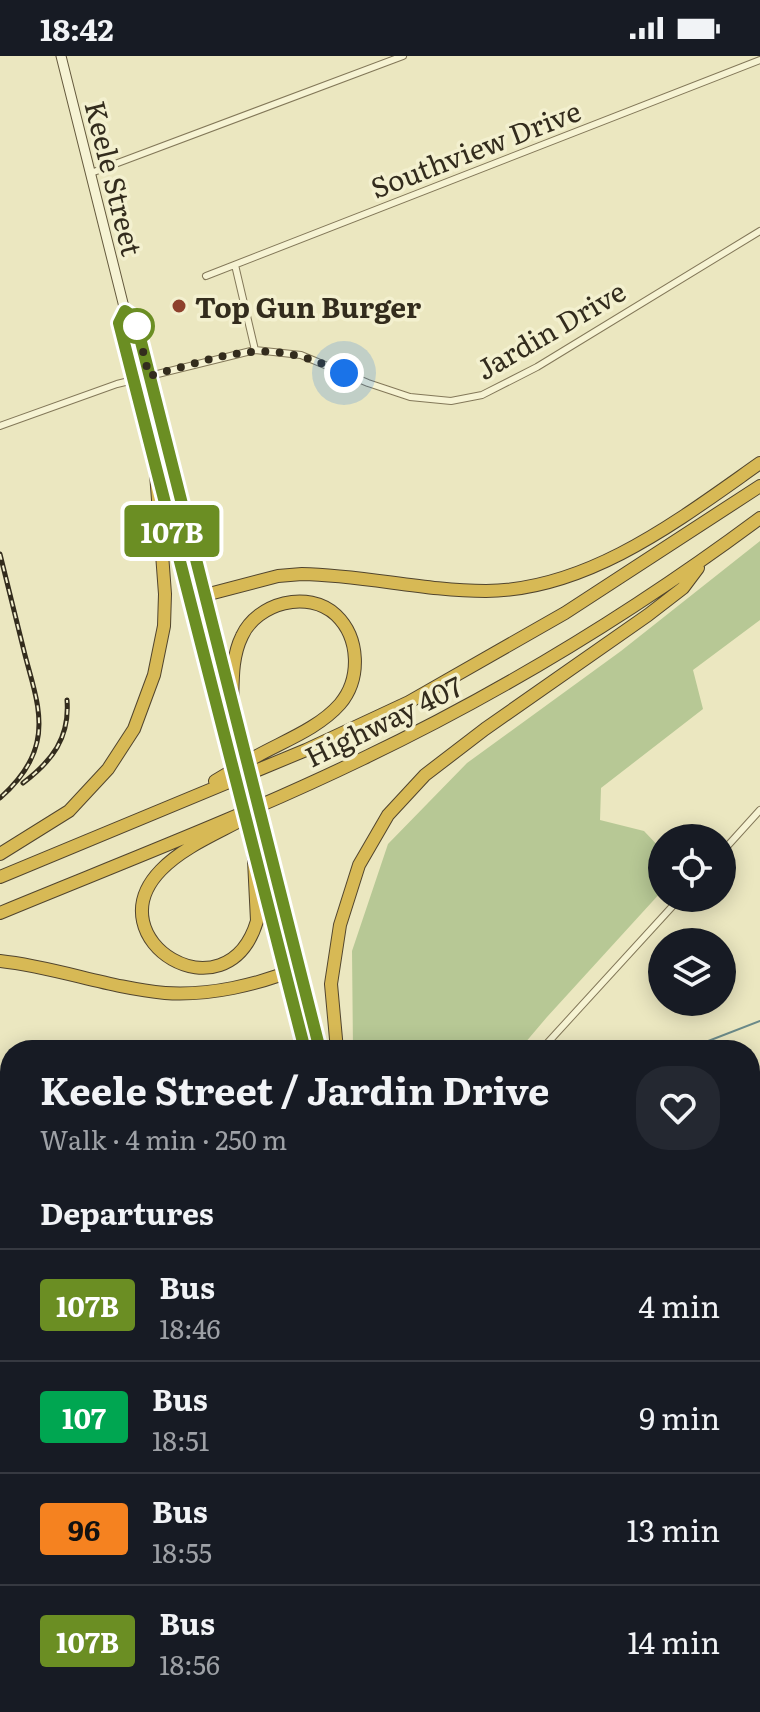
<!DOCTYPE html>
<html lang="en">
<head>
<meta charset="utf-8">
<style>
	:root { --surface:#171b24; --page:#242831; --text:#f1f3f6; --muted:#9ea1a6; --line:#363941 }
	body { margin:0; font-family:Literata,serif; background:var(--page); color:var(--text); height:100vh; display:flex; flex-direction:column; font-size:30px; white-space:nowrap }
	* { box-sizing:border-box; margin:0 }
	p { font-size:26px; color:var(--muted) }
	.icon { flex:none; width:44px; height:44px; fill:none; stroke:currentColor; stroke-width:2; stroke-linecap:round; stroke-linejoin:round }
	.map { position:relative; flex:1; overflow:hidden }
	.details { position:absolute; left:0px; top:984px; width:760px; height:672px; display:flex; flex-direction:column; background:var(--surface); border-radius:32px 32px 0 0; box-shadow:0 4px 20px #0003 }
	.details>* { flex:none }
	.badge { padding:0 16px; border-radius:6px; font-size:28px; line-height:52px }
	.buttons { position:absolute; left:648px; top:768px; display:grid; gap:16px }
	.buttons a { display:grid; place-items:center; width:88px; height:88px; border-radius:50%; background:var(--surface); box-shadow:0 4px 20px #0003; font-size:40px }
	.you { position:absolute; width:40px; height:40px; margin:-20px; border:6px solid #fff; border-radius:50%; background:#1a73e8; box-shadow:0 0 0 12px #1a73e833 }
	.map>.badge { position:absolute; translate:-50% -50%; box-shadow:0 0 0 4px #fff }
	h2 { padding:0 40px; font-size:30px; line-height:72px }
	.round { display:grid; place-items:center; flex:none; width:84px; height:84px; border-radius:32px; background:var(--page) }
	.headline { display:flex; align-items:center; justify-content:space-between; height:136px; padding:0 40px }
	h1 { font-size:38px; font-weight:700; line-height:60px }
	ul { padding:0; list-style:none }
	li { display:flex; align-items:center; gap:24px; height:112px; padding:0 40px; border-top:2px solid var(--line) }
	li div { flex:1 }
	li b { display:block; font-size:30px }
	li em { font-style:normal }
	li .badge { min-width:88px; font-weight:700; text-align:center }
	.status { display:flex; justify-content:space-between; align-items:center; height:56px; padding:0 40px; background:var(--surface); direction:ltr }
	.status svg { height:22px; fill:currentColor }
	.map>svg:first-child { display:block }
</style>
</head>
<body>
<div class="status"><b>18:42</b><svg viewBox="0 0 49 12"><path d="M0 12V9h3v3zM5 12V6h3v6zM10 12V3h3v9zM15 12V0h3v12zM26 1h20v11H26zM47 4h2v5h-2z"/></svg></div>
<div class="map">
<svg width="760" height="1656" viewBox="0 0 760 1656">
	<rect width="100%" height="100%" fill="#ebe7c0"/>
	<path fill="#b7c895" d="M760 485V564L693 614 703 653 601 732 600 764 644 775 662 794V835L547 961 519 994H353L352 895 388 788 467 707 621 595Z
		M760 1107V1413L750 1417V1128Z"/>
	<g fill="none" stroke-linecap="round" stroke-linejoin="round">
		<path stroke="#6b8a89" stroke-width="2" d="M685 994 760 965
			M750 1472 760 1468
			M270 1656 298 1646"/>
		<g stroke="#837859" stroke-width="8">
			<path id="street" d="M91 117 403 0
				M235 209 255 294
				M206 220 760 4
				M0 370 117 328 255 294 301 299 368 327 410 341 451 345 482 339 537 311 760 175
				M722 796 760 754
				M541 994 680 842
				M0 1229 10 1226
				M750 1344 760 1348"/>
		</g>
		<g stroke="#64593d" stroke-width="11">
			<path id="secondary" d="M61 0 125 255 135 262 239 682
				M125 255 119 267 157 421
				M162 439 226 684
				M265 780 320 994
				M258 807 305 994
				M482 1646 485 1656
				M502 1646 505 1656"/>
		</g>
		<g stroke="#51452e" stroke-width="14">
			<path id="highway" d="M190 543 278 520 302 518C364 519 424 535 486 535 589 534 679 464 760 407
				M215 725C229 717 243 708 257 700 284 685 319 672 340 648 361 623 360 582 336 559 308 533 257 547 242 580 231 602 233 628 232 652
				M245 762C218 777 183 791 161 814 93 884 227 965 257 865L253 784
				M0 798 69 755 108 713 134 673 154 619 164 570 165 538 156 417
				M0 821 306 694 409 646 565 557 760 430
				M0 857C121 807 244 760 362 703 502 636 635 555 760 462
				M0 905C56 911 109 932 165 937 209 940 258 929 298 912
				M337 994 331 928 340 869 359 809 388 759 425 719 485 673 648 559 683 532 698 512"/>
		</g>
		<use href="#street" stroke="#f6f3d3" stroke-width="6"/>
		<use href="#secondary" stroke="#f6f3d3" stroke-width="9"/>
		<use href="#highway" stroke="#d7b955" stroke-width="12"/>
		<g stroke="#332c1d" stroke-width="5">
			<path id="rail" d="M0 498C8 530 16 563 24 595 31 624 44 656 37 686 32 709 17 727 0 742
				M23 727C52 705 70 682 67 644
				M750 1451 760 1448
				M211 1656 236 1646"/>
		</g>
		<use href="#rail" stroke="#f3f0cf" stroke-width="2" stroke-dasharray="6" stroke-linecap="butt"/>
		<g stroke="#64593d" stroke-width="11" stroke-linecap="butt">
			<path id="secondary-bridge" d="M239 682 265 780
				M226 684 253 784"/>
		</g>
		<use href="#secondary-bridge" stroke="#f6f3d3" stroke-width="9"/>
	</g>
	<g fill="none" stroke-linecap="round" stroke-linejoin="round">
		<g stroke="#fff" stroke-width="18">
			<path id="line" d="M305 994 119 267 125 255 135 262 320 994"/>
		</g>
		<use href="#line" stroke="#6b8e23" stroke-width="12"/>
		<path stroke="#332c1d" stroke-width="8" stroke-dasharray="0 14.4" d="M137 270 135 262 149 320C228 299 266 279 344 317"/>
	</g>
	<circle fill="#8e412d" stroke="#f3f0cf" stroke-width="3" cx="179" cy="250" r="8"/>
	<circle fill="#fff" stroke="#6b8e23" stroke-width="4" cx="137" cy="270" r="16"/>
	<g text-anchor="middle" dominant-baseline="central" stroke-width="7" stroke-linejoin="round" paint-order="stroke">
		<g font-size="28" fill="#332c1d" stroke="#f3f0cf">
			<text transform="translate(475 92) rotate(-21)">Southview Drive</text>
			<text transform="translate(115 122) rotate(76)">Keele Street</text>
			<text transform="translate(550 273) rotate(-30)">Jardin Drive</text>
			<text transform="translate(383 664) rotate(-26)">Highway 407</text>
		</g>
		<g font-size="28" font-weight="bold" fill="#332c1d" stroke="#f3f0cf" text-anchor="start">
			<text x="195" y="250">Top Gun Burger</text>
		</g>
	</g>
</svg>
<div class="buttons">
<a><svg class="icon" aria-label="locate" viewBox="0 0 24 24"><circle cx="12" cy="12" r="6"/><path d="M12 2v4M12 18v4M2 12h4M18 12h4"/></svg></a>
<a><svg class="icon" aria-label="layers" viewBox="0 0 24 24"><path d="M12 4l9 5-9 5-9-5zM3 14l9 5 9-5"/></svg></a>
</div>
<div class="you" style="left:344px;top:317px"></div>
<b class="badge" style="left:172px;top:475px;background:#6b8e23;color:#fff">107B</b>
<section class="details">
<div class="headline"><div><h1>Keele Street / Jardin Drive</h1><p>Walk · 4 min · 250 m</p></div><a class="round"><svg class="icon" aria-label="heart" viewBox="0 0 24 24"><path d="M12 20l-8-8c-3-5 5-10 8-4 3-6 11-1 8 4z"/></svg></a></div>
<h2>Departures</h2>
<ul>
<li><span class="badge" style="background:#6b8e23;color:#fff">107B</span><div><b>Bus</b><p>18:46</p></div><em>4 min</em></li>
<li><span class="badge" style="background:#00a651;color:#fff">107</span><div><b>Bus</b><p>18:51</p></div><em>9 min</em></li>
<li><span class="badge" style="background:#f58220;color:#111">96</span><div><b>Bus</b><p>18:55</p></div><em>13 min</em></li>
<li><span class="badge" style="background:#6b8e23;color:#fff">107B</span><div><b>Bus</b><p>18:56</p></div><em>14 min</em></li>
</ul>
</section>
</div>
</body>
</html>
